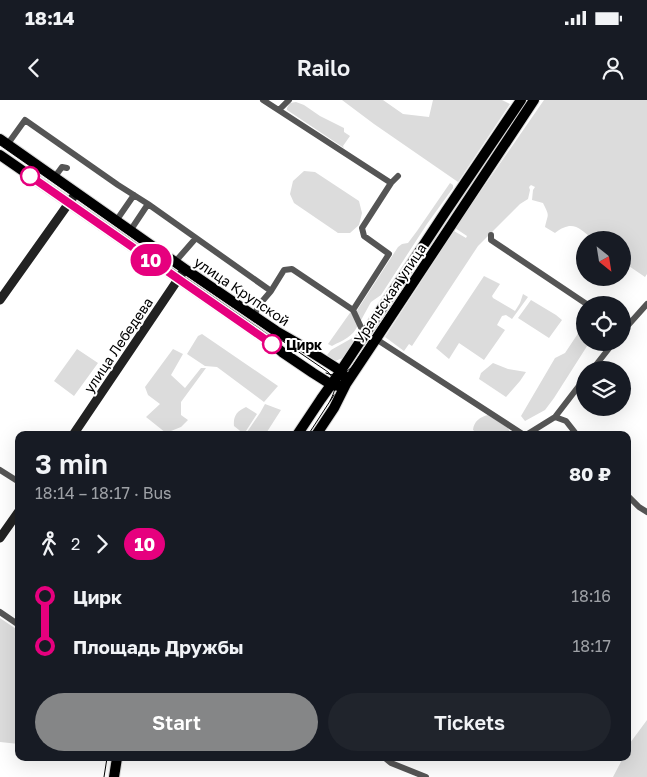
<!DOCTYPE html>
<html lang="en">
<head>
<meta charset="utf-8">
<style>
	:root { --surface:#171b24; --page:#20242c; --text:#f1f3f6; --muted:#9ea1a6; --accent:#858687 }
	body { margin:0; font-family:"Golos Text",sans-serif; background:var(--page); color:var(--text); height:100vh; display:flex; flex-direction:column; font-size:19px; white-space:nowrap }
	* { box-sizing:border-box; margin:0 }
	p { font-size:16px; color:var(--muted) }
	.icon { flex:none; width:28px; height:28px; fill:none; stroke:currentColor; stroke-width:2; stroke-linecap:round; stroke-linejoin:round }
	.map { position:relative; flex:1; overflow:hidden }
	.drawer { position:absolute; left:15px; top:331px; width:616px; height:330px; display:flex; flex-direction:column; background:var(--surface); border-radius:10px; box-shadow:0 5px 20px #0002 }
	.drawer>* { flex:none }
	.badge { padding:0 10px; border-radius:16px; font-size:18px; line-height:32px }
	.needle { width:32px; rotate:150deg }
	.buttons { position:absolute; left:576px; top:131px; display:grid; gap:10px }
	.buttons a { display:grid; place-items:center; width:55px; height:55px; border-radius:50%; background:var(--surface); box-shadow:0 5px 20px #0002; font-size:25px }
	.map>.badge { position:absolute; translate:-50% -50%; box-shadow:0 0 0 2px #fff }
	.legs { display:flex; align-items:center; gap:8px; height:55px; padding:0 20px; font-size:16px }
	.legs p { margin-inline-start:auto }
	.overview { display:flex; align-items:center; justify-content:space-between; height:85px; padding:0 20px }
	h1 { font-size:28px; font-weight:600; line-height:38px }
	.action { display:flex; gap:10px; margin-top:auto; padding:10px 20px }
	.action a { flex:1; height:58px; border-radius:30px; background:var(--accent); color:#fff; font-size:20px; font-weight:600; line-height:58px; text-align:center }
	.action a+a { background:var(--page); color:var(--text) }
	ul { padding:0 20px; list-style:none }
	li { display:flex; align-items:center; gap:18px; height:50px; font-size:19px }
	li i { display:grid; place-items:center; width:8px; height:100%; margin:0 6px; background:currentColor }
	li i::after { content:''; width:12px; height:12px; margin:-6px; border:4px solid; border-radius:50%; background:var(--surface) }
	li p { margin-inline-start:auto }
	li:first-child i { background:linear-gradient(#0000 50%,currentColor 0) }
	li:last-child i { background:linear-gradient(currentColor 50%,#0000 0) }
	.status { display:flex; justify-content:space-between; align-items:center; height:35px; padding:0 25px; background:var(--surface); direction:ltr }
	.status svg { height:14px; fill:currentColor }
	header { display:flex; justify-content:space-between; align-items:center; height:65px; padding:0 20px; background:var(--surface); font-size:22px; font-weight:600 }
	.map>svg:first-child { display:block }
</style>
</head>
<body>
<div class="status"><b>18:14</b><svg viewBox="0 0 49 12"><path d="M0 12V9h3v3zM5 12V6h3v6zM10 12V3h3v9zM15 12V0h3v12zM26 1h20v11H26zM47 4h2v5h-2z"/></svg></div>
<header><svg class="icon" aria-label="back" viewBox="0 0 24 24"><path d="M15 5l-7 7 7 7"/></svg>Railo<svg class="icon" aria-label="person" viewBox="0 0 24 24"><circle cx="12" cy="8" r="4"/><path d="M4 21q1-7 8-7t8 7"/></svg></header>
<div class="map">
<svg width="647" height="677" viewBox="0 0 647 677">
	<rect width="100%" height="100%" fill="#fff"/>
	<path fill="#dcdcdc" d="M342 0H383L403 14 429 17 433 0H502L510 4 458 82 374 24Z
		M544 0H647V174L645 177 623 162 622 140H593C579 127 572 120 555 133L545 127C548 113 550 117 543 103L532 100 533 90 535 87 531 85 529 87 530 90 528 99 520 104 478 146 412 246 409 244 404 251 385 237 454 131 466 138 467 136 455 128 456 127Z
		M296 2 304 5 320 16 344 28V32L350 36 343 46 344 48 287 10V8L290 3Z
		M304 71 315 72 359 101 362 113 359 125 350 133H338L294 103 290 94 293 81Z
		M450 83 453 85V88L427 124 381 195 371 202 360 222 356 212 398 147 402 144 408 143 417 131Z
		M484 176 500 184 492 196 493 198 515 211 520 203 523 194 528 197 512 219 506 215 502 216 497 225 505 230 484 260 459 243 449 259 436 248Z
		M531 200 556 215 562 220 549 238 518 218Z
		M352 210 358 225C353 237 343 240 332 246L328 244Z
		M585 223V242L589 243 554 298 545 310 525 321 521 316 555 258 565 253Z
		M202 234 278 286 264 302 217 267 205 266 187 254 198 236Z
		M356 234 358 235 343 258 335 261 327 255 331 250 354 237Z
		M77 249 98 263 74 296 54 281Z
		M173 249 183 254 171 275 185 288 201 268H206L181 302V315L188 320 181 327 166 333 146 317 160 304 148 295 145 287Z
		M493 263 508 269 526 272 520 281 506 297 479 279 481 273Z
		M265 304 281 310 265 335H245L260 313Z
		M246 307 257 314 244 334 234 326C233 316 237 311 246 307Z
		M488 315 508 328 511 335H480L473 330C474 321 480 317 488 315Z
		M0 518 19 531V644L0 642Z
		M647 620V677H613L623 658H628V648L630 643Z"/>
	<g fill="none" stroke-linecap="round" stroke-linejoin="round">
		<g stroke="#dbdbdb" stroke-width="12">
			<path id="primary" d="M0 39 185 169 276 231 297 243 341 271 346 279V284
				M0 55 269 241 282 252 313 273 332 285 340 286 346 284
				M297 335 321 299 338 275 446 111 521 0
				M316 335 334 308 346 284 376 239 534 0
				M114 677 117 658"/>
		</g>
		<path stroke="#555" stroke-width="6" d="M263 0 391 83
			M279 10 289 0
			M7 45 25 20 118 85 148 104
			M54 78 62 67 67 68
			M116 121 134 95
			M130 131 148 104 271 191
			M491 135V140L588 205
			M175 162 196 138
			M353 210 389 154 364 136 362 128 391 83 398 76
			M254 216 259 205 271 191 284 170 292 169 353 210 365 236
			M622 232 647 204
			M376 239 524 335
			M592 270 614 242
			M555 317 566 321 577 335
			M526 335 555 317 585 278
			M0 370 19 382
			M628 396 639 407 647 412
			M0 512 19 525
			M385 658 391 663 426 677"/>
		<path stroke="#222" stroke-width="9" d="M0 200 76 93
			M73 335 185 169
			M0 438 19 411"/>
		<use href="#primary" stroke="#000" stroke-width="10"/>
		<path stroke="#000" stroke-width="1" d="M0 45 183 173 328 272C338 283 336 289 330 301
			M350 270 530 0
			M326 273C337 278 345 274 353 266
			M308 335 334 295
			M104 677 107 658"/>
	</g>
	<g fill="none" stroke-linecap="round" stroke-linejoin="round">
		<g stroke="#fff" stroke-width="11">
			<path id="line-1" d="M30 76 272 244"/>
		</g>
		<use href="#line-1" stroke="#e6007e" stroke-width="8"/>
	</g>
	<g fill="#fff" stroke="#e6007e" stroke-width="2.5">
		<circle cx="30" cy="76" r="9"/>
		<circle cx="272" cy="244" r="9"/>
	</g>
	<g text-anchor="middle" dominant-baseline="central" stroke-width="4" stroke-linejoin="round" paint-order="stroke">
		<g font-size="14" fill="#000" stroke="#fff">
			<text transform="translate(242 191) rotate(34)">улица Крупской</text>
			<text transform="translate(390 193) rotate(-56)">Уральская улица</text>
			<text transform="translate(118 245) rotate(-56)">улица Лебедева</text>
		</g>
		<g font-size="14" font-weight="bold" fill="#000" stroke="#fff" text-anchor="start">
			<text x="286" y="244">Цирк</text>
		</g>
	</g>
</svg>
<div class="buttons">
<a><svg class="needle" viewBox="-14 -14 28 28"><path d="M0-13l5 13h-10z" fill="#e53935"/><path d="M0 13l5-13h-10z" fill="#9ea1a6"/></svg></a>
<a><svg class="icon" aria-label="locate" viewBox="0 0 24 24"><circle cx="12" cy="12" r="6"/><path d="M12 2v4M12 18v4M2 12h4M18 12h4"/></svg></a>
<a><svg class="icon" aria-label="layers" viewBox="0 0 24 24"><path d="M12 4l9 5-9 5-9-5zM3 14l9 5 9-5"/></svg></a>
</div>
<b class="badge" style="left:151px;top:160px;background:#e6007e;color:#fff">10</b>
<section class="drawer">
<div class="overview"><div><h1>3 min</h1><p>18:14 – 18:17 · Bus</p></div><b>80 ₽</b></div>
<div class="legs"><svg class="icon" aria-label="walk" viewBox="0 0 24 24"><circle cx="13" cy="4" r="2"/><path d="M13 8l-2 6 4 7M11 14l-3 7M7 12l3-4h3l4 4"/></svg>2<svg class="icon" aria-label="forward" viewBox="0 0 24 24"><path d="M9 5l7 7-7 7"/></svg><b class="badge" style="background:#e6007e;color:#fff">10</b></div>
<ul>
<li><i style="color:#e6007e"></i><b>Цирк</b><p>18:16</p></li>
<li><i style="color:#e6007e"></i><b>Площадь Дружбы</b><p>18:17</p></li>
</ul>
<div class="action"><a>Start</a><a>Tickets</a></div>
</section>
</div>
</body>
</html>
